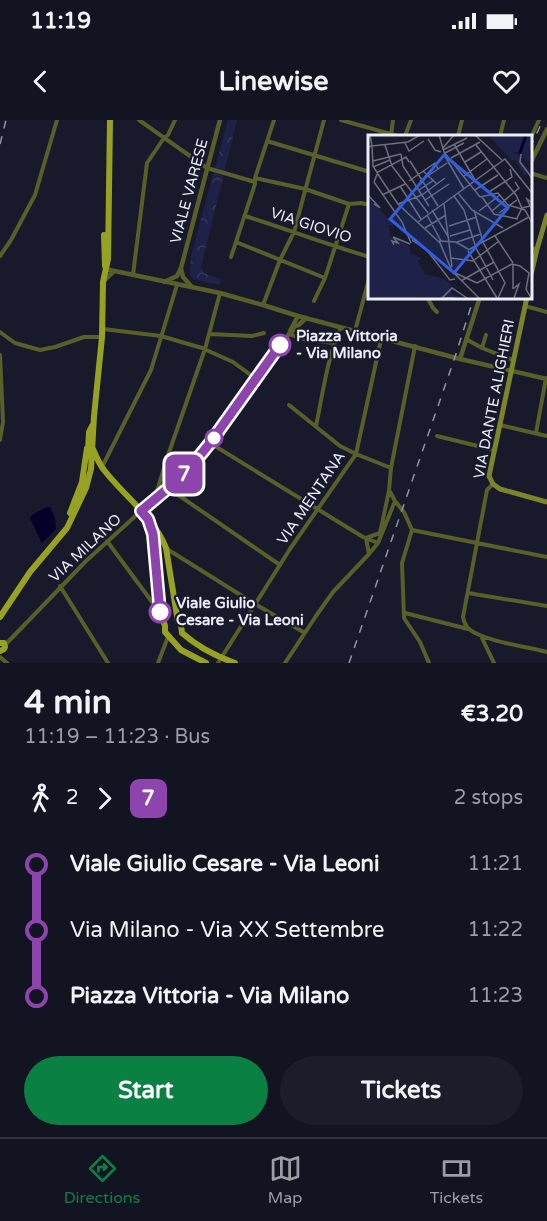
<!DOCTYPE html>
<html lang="en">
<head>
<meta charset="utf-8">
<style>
	:root { --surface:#121421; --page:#1b1d2a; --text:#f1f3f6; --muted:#9c9ea5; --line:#31333f; --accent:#0b8043 }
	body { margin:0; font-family:"Varela Round",sans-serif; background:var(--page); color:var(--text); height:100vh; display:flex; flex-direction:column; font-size:22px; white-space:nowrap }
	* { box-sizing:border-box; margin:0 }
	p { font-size:20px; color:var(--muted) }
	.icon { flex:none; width:33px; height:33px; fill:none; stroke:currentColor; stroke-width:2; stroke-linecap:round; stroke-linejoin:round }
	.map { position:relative; height:543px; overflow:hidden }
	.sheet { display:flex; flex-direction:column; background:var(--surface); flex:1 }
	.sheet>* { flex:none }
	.badge { padding:0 12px; border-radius:9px; font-size:21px; line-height:39px }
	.map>.badge { position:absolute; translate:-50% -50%; box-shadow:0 0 0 3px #fff }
	.legs { display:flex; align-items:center; gap:9px; height:66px; padding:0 24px; font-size:20px }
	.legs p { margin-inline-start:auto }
	.summary { display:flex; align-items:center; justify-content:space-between; height:102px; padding:0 24px }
	h1 { font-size:33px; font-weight:700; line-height:45px }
	.primary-button { display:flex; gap:12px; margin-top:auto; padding:12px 24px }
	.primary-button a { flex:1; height:69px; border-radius:36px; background:var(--accent); color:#fff; font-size:24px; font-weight:700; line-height:69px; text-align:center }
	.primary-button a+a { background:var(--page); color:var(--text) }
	ul { padding:0 24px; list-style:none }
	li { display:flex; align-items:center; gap:21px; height:66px; font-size:22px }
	li i { display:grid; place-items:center; width:9px; height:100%; margin:0 8px; background:currentColor }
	li i::after { content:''; width:15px; height:15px; margin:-8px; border:4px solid; border-radius:50%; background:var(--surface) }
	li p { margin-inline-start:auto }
	li:first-child i { background:linear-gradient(#0000 50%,currentColor 0) }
	li:last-child i { background:linear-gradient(currentColor 50%,#0000 0) }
	.status { display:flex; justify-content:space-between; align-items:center; height:42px; padding:0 30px; background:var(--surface); direction:ltr }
	.status svg { height:16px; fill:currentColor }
	header { display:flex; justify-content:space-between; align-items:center; height:78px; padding:0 24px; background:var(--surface); font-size:27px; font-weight:700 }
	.menu { display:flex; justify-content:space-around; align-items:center; height:84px; border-top:2px solid var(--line); background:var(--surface); font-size:16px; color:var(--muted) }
	.menu a { display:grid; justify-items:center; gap:3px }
	.menu .on { color:var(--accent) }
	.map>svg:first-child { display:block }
</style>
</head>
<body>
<div class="status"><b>11:19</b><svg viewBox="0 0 49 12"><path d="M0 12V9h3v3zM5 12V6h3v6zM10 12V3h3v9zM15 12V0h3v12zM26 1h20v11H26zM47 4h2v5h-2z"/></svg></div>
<header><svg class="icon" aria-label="back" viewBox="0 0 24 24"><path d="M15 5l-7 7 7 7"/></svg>Linewise<svg class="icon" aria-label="heart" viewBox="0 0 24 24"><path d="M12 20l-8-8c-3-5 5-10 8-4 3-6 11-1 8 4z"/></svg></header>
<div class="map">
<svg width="547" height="543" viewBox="0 0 547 543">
	<defs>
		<pattern id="park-crowns" width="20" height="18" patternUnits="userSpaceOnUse" patternTransform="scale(1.5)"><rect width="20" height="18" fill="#1f2248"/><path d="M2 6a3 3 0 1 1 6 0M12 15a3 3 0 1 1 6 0" fill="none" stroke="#35385a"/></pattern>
	</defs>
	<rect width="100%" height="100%" fill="#181a2c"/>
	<path fill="url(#park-crowns)" d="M228 0H237L201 147 204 153 221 159 219 165 193 159 190 154 191 136Z"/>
	<path fill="#050029" d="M47 387H50L55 398 56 409 42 423 30 398 32 395Z"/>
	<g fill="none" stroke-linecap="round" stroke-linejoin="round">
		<path stroke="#595f29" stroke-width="4" d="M139 0 207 48 255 62
			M341 0 398 16
			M391 16 393 0
			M405 16 411 0
			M458 16 462 0
			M500 16 504 0
			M530 20 539 0
			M267 21 370 52
			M530 53 547 58
			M255 58 305 69 349 84 361 83 370 85
			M245 96C287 109 328 125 370 137
			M236 122 325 158
			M530 128 537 129
			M0 136 11 120 35 75 57 0
			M231 137 255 64V58L274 0
			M133 155 147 43 164 18 168 15 175 0
			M427 177 433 188 437 192
			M314 181 325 158 349 84
			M263 185 280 140 294 112 324 0
			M525 186 547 192
			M103 209 161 216 202 228 233 242 256 259
			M355 211 370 155
			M0 212 15 223 40 230 55 227 84 217H102
			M209 214 252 216 264 213
			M289 214 307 220 334 223
			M466 219 482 228 513 240
			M415 226 391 348 389 370 395 381 404 392 412 410 402 443 404 498 420 522 429 543
			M482 228 486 215
			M0 235 3 302 0 320
			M289 285 340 326 356 334 391 348
			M500 305 547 316
			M316 306C323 273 327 238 341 207
			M536 313 546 258
			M437 316 494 330
			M210 323 363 417 378 423
			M166 341 185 354
			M102 347 151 250 177 165
			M493 364 487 370 463 497C464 502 465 506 469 509 483 521 528 527 547 532
			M168 368 280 445
			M155 378 166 341 205 229 220 173
			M412 410 547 437
			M366 418 380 413 389 371
			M366 418 369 434
			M107 421 152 482 160 483
			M167 429 255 484
			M60 466 108 543
			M468 473 547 486
			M255 484 305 513
			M405 493 468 509
			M482 518 494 543
			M5 525 86 441 141 391
			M0 537 7 543
			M158 543 168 517
			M218 543 290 429 356 334 382 215
			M285 543 316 496 333 472 369 434 378 423 395 381"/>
		<path stroke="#595f29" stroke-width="4.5" d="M530 44 547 9
			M105 149 220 173 263 185 298 196 460 239 547 259
			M103 162 114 151
			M164 162 177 156 181 148
			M192 167 183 157 181 148 220 0
			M290 211 298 196
			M460 239 480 177
			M141 391 185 354 210 323 289 214 306 198"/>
		<path stroke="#7c8529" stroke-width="5" d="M530 159 537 129 547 95
			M527 177 489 356 493 364 500 369 547 382"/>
		<path stroke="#98a222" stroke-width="6" d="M104 115 105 146
			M93 329C96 336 99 344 104 350 124 376 154 397 166 428L178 502 181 505 182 513
			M88 331 89 312 92 306
			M70 393 82 362 87 328
			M151 405 153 414 161 493 165 506V512L181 530 206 543
			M0 497 30 452 67 408 86 368 91 349 94 296 102 217 103 162 108 139 110 0
			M182 513C198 527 215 536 235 543
			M0 523H4L5 527 4 529 0 531"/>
		<path stroke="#9194a3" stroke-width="1.5" stroke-dasharray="8 8" stroke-linecap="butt" d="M0 24 6 0
			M530 28 543 0
			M349 543 455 237 474 177"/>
	</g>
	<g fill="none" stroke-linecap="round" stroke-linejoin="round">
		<g stroke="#fff" stroke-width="14">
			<path id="line-1" d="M160 492 153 414 148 399 141 391 185 354 210 323 280 225"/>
		</g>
		<use href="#line-1" stroke="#8e44ad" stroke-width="9"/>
	</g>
	<g fill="#fff" stroke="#8e44ad" stroke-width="3">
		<circle cx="280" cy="225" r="10"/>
		<circle cx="214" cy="318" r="8"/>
		<circle cx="160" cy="492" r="10"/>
	</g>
	<g text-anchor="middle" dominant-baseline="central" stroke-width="4.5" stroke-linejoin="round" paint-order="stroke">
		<g font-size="15" fill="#ebeefb" stroke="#181a2c">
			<text transform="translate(189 71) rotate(-75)">VIALE VARESE</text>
			<text transform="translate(311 105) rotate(18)">VIA GIOVIO</text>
			<text transform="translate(494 279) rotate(-79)">VIA DANTE ALIGHIERI</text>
			<text transform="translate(311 378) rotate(-56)">VIA MENTANA</text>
			<text transform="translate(85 428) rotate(-43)">VIA MILANO</text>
		</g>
		<g font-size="15" font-weight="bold" fill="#ebeefb" stroke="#181a2c" text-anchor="start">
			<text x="296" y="216">Piazza Vittoria<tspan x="296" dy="17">- Via Milano</tspan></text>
			<text x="176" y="483">Viale Giulio<tspan x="176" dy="17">Cesare - Via Leoni</tspan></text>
		</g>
	</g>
	<g transform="translate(368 15)">
		<rect width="164" height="164" fill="#181a2c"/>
		<path d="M163 0V14L160 13 162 26H157L152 17H145L154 22 151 26 163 37 156 41 148 25H143L122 2ZM0 62 26 90H21L22 101 41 111 43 119 53 123 50 126 57 139 76 144 82 149 84 159 96 163H0Z" fill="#1f2248"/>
		<path fill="none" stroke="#050029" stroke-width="3" d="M152 18 158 0"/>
		<path fill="none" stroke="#6c6f7f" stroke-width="1.5" d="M2 0 4 11 40 7 52 0M71 0 76 17 112 62 130 58 140 70 157 75 164 88M107 0 134 25M60 4 67 15 73 17M37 8 41 16 56 6M86 9 107 45M17 10 24 31 60 78M108 10 148 60 154 73 148 85M0 12 4 11 5 31 15 47 30 69 72 108 84 136M74 14 86 0M75 15 99 3M77 18 96 8M33 19 35 31 61 71M153 19 152 27 164 43M78 23 96 54M83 23 112 7M5 26 33 19M42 26 70 71M97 27 113 17M5 32 22 25M55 36 69 49M96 41 119 24M41 46 67 28 70 34M52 46 79 28M6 47 34 87 43 108M6 47 10 37 38 22 41 27M32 51 53 84M51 55 66 45M107 55 130 40M121 57 144 42 142 34M90 58 104 75 135 93M0 60 12 73 6 69M14 60 37 49M54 60 77 43M86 61 96 75 108 113 125 145M114 62 126 79 150 84M57 65 81 49M30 69 54 60M76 69 84 132M154 73 162 71 159 64 163 67M64 75 81 103M106 75 115 107 137 148 130 163M111 76 132 60M124 76 151 53 147 47M131 78 149 65M59 80 73 106M50 87 137 24 164 58M81 91 109 82M57 93 78 80M82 101 102 95M127 101 145 128M25 102 42 109M25 102 30 108 24 106 26 110M44 105 58 114 82 145 87 144M71 106 88 107 100 114M89 107 113 99M100 115 161 82M100 116 129 163M83 123 105 126 131 106M145 129V154M84 136 111 163M85 137 109 148M93 146 126 127M109 148 144 129 152 131 161 138 158 154 163 163M145 154 151 149 146 163M87 163H74L84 153 99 163"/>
		<path fill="#325edc" fill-opacity="0.15" stroke="#325edc" stroke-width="3" d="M76 20 140 73 86 138 22 84Z"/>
		<rect width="164" height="164" fill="none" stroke="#ebeefb" stroke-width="3"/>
	</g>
</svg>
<b class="badge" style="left:184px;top:354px;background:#8e44ad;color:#fff">7</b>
</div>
<section class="sheet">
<div class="summary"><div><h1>4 min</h1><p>11:19 – 11:23 · Bus</p></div><b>€3.20</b></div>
<div class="legs"><svg class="icon" aria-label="walk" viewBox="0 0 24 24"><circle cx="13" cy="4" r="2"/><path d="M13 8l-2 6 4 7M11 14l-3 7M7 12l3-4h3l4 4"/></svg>2<svg class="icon" aria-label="forward" viewBox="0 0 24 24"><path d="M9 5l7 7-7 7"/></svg><b class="badge" style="background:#8e44ad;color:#fff">7</b><p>2 stops</p></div>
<ul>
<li><i style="color:#8e44ad"></i><b>Viale Giulio Cesare - Via Leoni</b><p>11:21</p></li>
<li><i style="color:#8e44ad"></i><span>Via Milano - Via XX Settembre</span><p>11:22</p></li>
<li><i style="color:#8e44ad"></i><b>Piazza Vittoria - Via Milano</b><p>11:23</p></li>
</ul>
<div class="primary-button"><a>Start</a><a>Tickets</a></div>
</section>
<nav class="menu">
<a class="on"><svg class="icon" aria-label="directions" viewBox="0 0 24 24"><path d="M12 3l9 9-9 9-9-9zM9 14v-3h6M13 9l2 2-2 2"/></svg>Directions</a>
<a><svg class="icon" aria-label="map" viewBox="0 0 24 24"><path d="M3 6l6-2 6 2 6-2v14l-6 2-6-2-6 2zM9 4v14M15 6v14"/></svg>Map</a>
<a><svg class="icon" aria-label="tickets" viewBox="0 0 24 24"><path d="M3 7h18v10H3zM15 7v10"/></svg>Tickets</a>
</nav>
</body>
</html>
